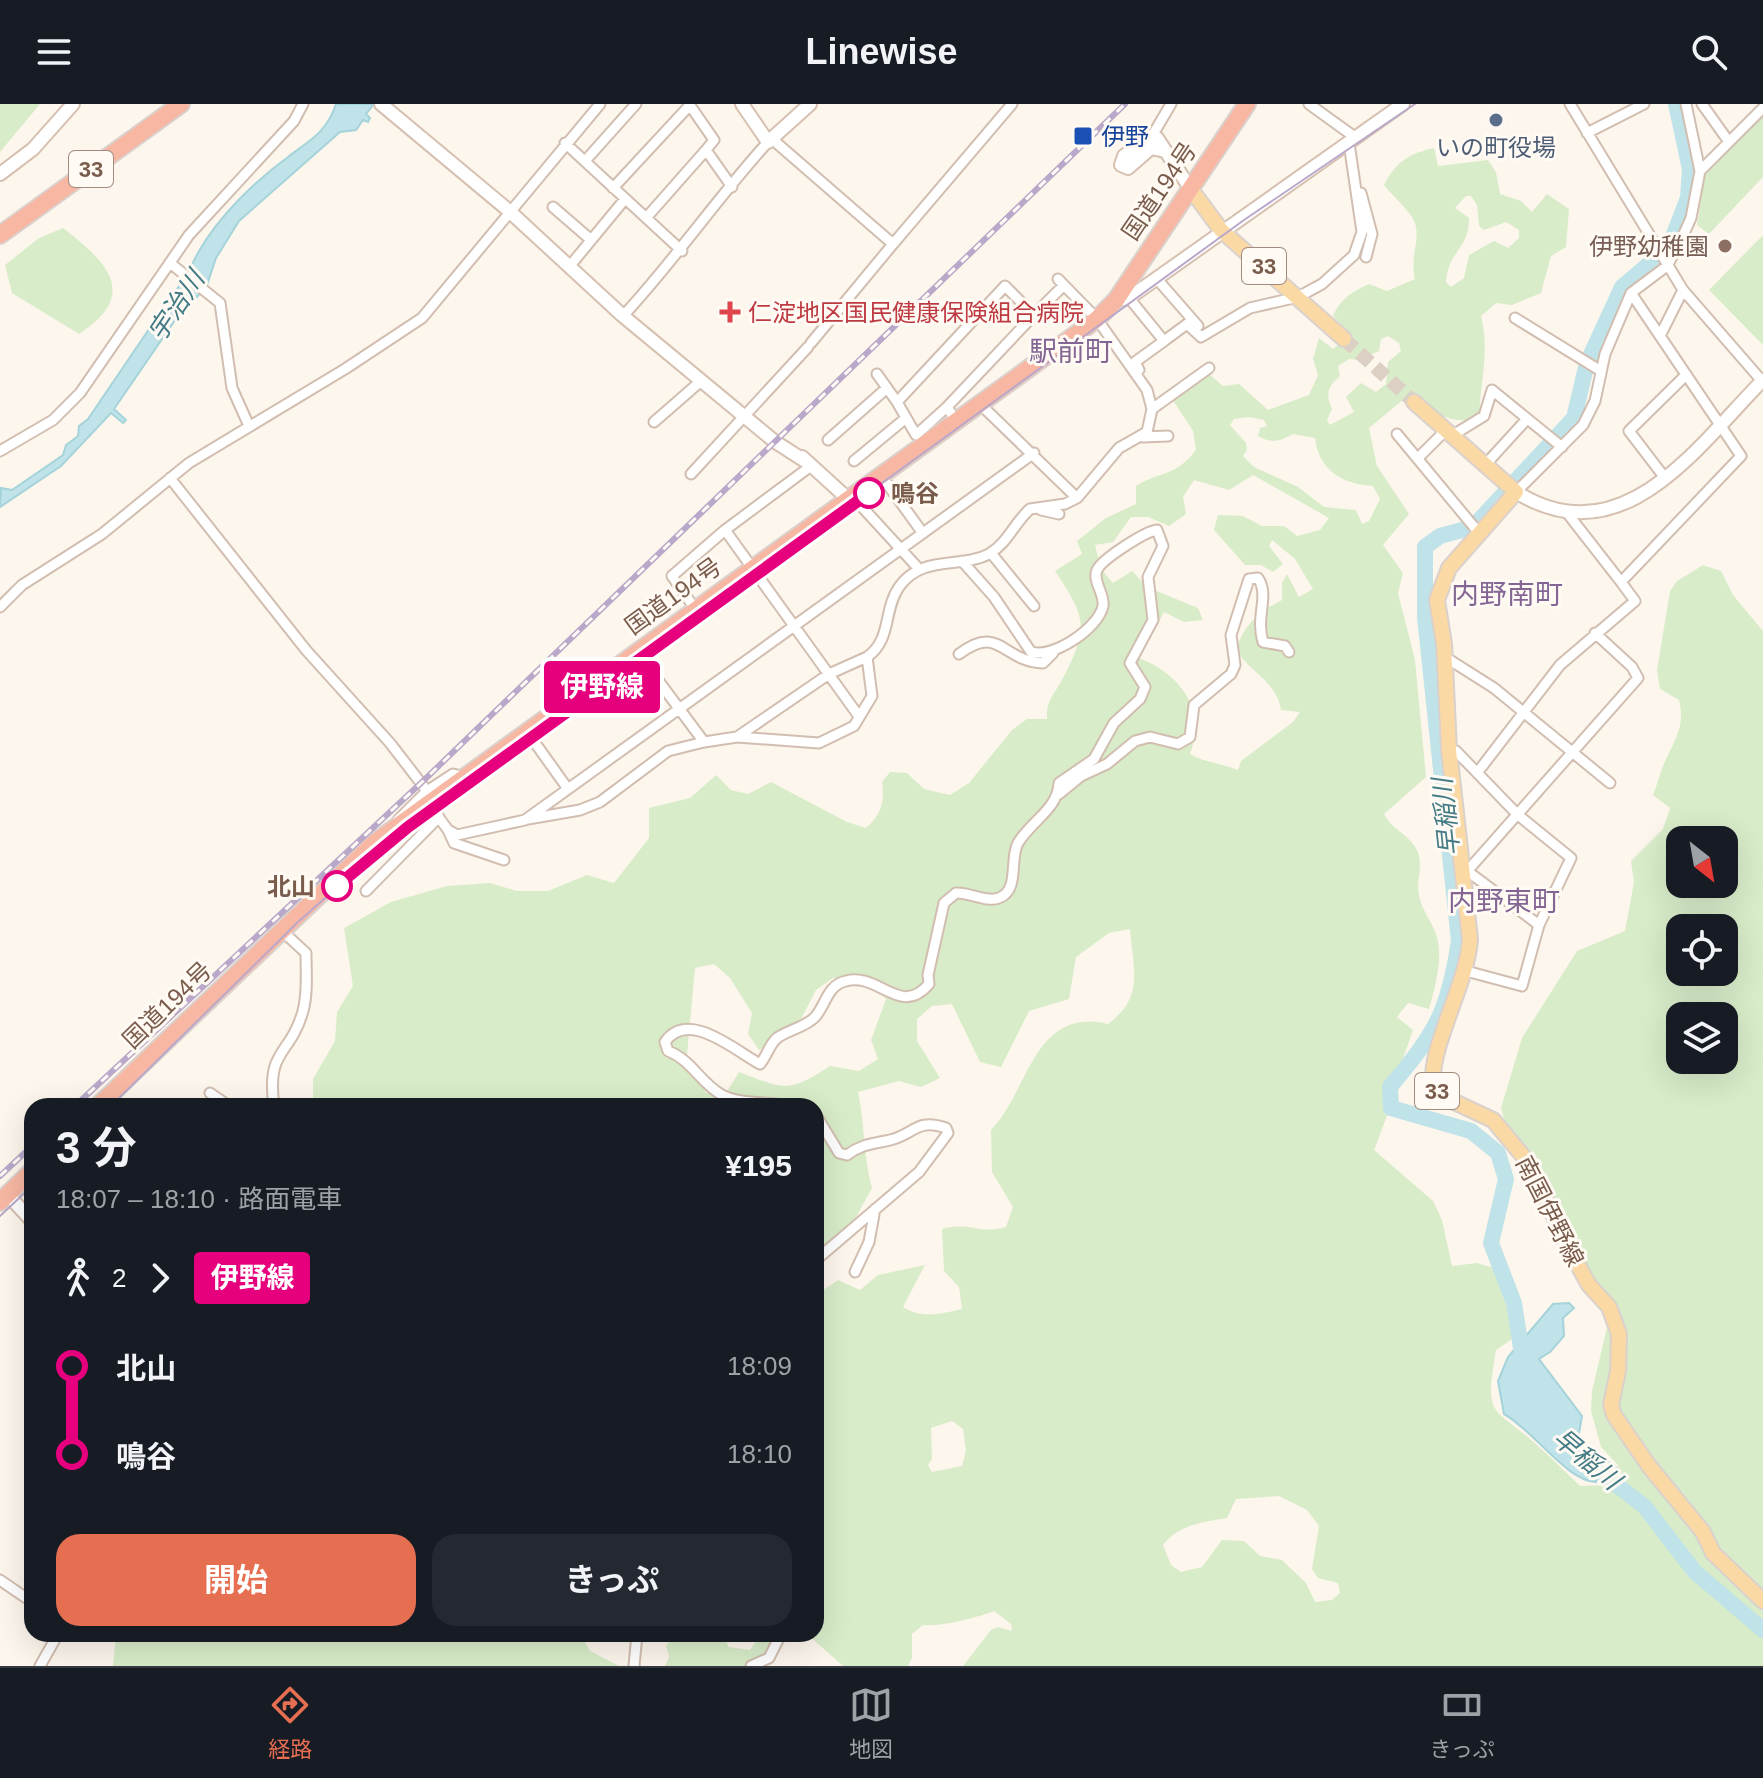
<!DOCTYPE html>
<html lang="ja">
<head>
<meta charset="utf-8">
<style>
	:root { --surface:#171b24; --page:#242831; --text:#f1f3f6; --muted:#9ea1a6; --line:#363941; --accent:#e76f51 }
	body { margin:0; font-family:Helvetica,"Noto Sans JP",sans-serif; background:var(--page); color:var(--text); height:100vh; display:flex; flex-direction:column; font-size:30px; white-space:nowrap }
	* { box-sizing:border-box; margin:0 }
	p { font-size:26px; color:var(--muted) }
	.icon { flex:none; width:44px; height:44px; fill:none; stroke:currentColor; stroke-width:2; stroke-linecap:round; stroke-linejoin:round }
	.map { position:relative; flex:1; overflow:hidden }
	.side { position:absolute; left:24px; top:994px; width:800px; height:544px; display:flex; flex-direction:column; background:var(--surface); border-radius:24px; box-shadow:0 8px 32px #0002 }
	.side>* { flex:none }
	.badge { padding:0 16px; border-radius:6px; font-size:28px; line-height:52px }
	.needle { width:52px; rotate:149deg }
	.tools { position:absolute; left:1666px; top:722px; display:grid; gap:16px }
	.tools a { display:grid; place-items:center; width:72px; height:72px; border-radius:16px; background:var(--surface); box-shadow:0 8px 32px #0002; font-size:40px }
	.map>.badge { position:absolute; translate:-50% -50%; box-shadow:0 0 0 4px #fff }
	.legs { display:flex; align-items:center; gap:12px; height:88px; padding:0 32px; font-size:26px }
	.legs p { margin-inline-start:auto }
	.overview { display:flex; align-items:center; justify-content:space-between; height:136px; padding:0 32px }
	h1 { font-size:44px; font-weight:700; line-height:60px }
	.cta { display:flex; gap:16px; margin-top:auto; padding:16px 32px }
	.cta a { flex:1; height:92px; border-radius:24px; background:var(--accent); color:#fff; font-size:32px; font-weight:700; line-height:92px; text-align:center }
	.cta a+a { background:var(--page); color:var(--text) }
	ul { padding:0 32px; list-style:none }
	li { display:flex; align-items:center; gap:28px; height:88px; font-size:30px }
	li i { display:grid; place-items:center; width:12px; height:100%; margin:0 10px; background:currentColor }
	li i::after { content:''; width:20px; height:20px; margin:-10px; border:6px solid; border-radius:50%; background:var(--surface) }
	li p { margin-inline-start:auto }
	li:first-child i { background:linear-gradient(#0000 50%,currentColor 0) }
	li:last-child i { background:linear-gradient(currentColor 50%,#0000 0) }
	header { display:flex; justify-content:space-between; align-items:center; height:104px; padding:0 32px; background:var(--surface); font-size:36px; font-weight:700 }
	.dock { display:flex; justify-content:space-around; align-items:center; height:112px; border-top:2px solid var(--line); background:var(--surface); font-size:22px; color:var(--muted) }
	.dock a { display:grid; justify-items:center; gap:4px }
	.dock .selected { color:var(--accent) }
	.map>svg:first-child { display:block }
</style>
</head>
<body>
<header><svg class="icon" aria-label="menu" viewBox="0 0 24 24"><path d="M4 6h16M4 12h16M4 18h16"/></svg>Linewise<svg class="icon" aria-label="search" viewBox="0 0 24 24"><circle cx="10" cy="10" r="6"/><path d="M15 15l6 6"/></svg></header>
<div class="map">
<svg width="1763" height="1562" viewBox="0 0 1763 1562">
	<rect width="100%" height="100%" fill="#fdf6ec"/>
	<path fill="#d8ecc9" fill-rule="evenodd" d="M0 0H40L0 48Z
		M1763 11V73L1709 130 1697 121 1705 71Z
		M1434 44 1438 62 1488 56 1496 68 1500 90 1521 97 1532 108 1547 90 1569 105 1566 143 1551 152 1541 189 1512 201 1496 199 1481 212C1490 247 1480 279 1479 315 1447 321 1435 308 1410 290L1369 324 1377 362 1409 410 1383 441 1403 469 1398 489 1415 556 1426 673 1384 710C1392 726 1409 730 1417 746 1423 760 1418 770 1418 784 1419 803 1430 814 1436 830 1444 853 1435 883 1429 905L1408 899 1397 913 1413 926 1403 955 1400 978 1374 1046 1433 1097 1442 1116 1452 1162 1477 1159 1494 1164 1501 1183 1518 1203 1512 1235 1496 1246C1484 1317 1492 1300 1539 1343 1553 1355 1566 1369 1580 1382L1608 1381 1620 1375 1618 1361 1601 1343 1591 1307 1592 1287 1608 1219 1601 1185 1588 1166 1528 1047 1506 1023 1501 1004 1522 934 1577 847 1625 827 1634 778 1631 757 1663 725 1670 704 1653 691C1658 679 1661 665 1667 653 1677 632 1685 620 1679 596L1660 585 1657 566 1670 487 1677 477 1703 461 1721 467 1733 491 1763 527V1562H963L991 1526 998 1523 1012 1527 1011 1520 994 1507C976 1514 940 1523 923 1521L912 1530V1554L908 1562H843L807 1530H816V1191L838 1176 860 1186 878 1171 925 1161 903 1203C922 1215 940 1210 962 1205L959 1183 944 1167 942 1125C973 1117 976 1131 1006 1123L1013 1103 992 1068 991 1026C1029 988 1033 902 1108 920 1145 892 1133 867 1130 825L1109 829 1076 853 1069 895 1029 907 1001 963 980 958 952 900 932 902 917 915V937L940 974 921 983 899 977 858 988C865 1021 863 1052 872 1084L844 1135 816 1155V1002H313V975L335 937 337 908 353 882 344 824 391 798 447 782 490 779 517 787H548L587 771 614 779 649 734V704L690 694 716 671 731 686 748 690 771 678 847 718 866 724C881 710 885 699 882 678L890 668 907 669 924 685 950 691 969 679 1012 626 1027 615H1047C1046 597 1053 592 1062 576 1089 524 1087 515 1055 467L1082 450 1077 437 1106 414 1136 400V382C1162 366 1174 374 1196 346L1193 327 1171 293 1209 270 1223 282 1239 280 1268 306 1309 291 1318 271 1313 255 1319 234 1333 245 1350 231 1333 212C1340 195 1353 187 1369 180L1387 187 1415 175C1410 153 1419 139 1416 123 1414 109 1392 92 1384 81 1396 58 1408 50 1434 44ZM1466 92H1471L1477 101 1479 122 1484 126 1506 118 1519 126V134L1508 144 1494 137 1469 151 1464 174 1451 183 1446 178C1448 147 1470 144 1469 114L1455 104ZM1388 232 1399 239 1401 247 1388 258 1386 280 1376 288 1361 279 1346 293 1354 308 1330 321 1327 316 1332 305C1325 289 1328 283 1340 272L1338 262 1349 255 1359 256 1379 247 1381 235ZM1249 313 1264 316 1267 322 1260 324 1258 332C1271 340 1281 337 1293 330L1315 334C1319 367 1343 380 1373 382L1380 395 1369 417 1362 420 1356 406 1324 403 1298 383 1254 363 1243 352 1247 346 1246 339 1230 321 1234 315ZM1253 371 1329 414 1320 426 1297 432 1284 422H1262L1243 412 1218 411 1214 426 1245 461H1261L1273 468 1283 460 1269 442 1272 436 1295 455 1313 485 1299 493 1287 470 1282 479V496C1259 507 1243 522 1236 546 1251 569 1277 578 1281 606L1300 608 1293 618 1241 657 1238 666C1221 659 1206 659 1190 650 1207 605 1180 570 1139 554L1164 508 1184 518 1203 516 1198 504 1147 483 1132 467 1113 479 1101 465 1095 441 1113 438 1131 413H1148L1169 422 1186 410 1183 393 1194 376 1229 386ZM1680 736H1724V780H1680ZM1680 824H1724V868H1680ZM714 860 730 874 752 909 748 930 759 946 796 925 816 886 833 874 874 879 886 895 871 936 878 955 859 967 830 962C787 990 785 985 739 968L728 986 706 989 687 951 695 864ZM1680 912H1724V956H1680ZM952 1317 963 1325 966 1347 962 1362 932 1368 928 1361 932 1355 931 1324ZM1279 1392 1307 1406 1319 1422 1312 1465 1318 1474 1338 1479 1340 1489 1332 1496 1315 1498 1306 1479 1282 1456 1260 1452 1244 1437 1222 1436 1202 1463 1181 1468 1171 1461 1163 1441C1178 1421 1203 1418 1227 1414L1236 1395Z
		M63 124C106 157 141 190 79 230L12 189 5 161 39 134Z
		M1763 131V241L1709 186Z
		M116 1530H587L585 1538 590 1547 619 1562H113Z
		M675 1530H722L729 1543 750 1546 761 1530H774L779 1536 762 1562H665L669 1553 666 1542Z"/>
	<path fill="#bfe3e8" stroke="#a5d3da" stroke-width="2" d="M336 0H374L366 10 370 14 368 18 363 16 356 26 340 28 239 117 216 154 206 184 180 209 114 305 126 316 123 319 111 309 61 362 0 403 1 384 12 386 63 351 66 341 78 332 79 322 88 315 164 203C179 185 188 168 199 147 220 111 255 77 288 53 310 36 327 28 336 0Z
		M1569 1199 1574 1204 1563 1214 1564 1232 1550 1248 1539 1255 1582 1312 1577 1341 1583 1352 1598 1350 1617 1364 1612 1374 1599 1369 1596 1378C1568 1378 1533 1326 1504 1310L1498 1277 1508 1253 1553 1200Z"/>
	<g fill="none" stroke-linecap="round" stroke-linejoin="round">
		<path stroke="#bfe3e8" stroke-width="16" d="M1523 1257 1514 1199 1491 1139 1506 1075 1498 1049 1471 1027 1391 1004 1390 983C1436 928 1448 909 1459 837L1425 513V443L1440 432 1473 423 1574 314 1587 259 1622 183 1669 143 1688 94 1690 65 1676 0
			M1583 1355 1644 1402 1695 1468 1763 1526"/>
		<path stroke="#dcd0c4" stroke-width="14" stroke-dasharray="14 7" stroke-linecap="butt" d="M1344 235 1414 298"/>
		<g stroke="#d1beb0" stroke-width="13">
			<path id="street" d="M689 0 714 36 706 46 732 83
				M1309 0 1356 34
				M1570 0 1683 186 1660 232
				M1702 0 1729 38
				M1587 29 1644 0
				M1152 32 1171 0
				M772 35 893 140 1012 0
				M565 39 682 147
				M585 57 636 0
				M1700 67 1763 4
				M613 84 690 1
				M1361 89 1372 130 1366 153
				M553 103 590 135
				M646 114 706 46
				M170 159 220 199 232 284 249 322
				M569 163 625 95
				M1157 175 1198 222
				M1683 186 1762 277
				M1129 194 1164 237 1187 220 1201 233 1250 204 1298 193 1322 180 1354 151 1362 128 1349 39
				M1034 211 1064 181
				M623 212C675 156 717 94 768 38
				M1515 214 1601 267
				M811 239 893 140
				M1139 266 1135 258 1164 237
				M877 270 897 298
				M980 300 1077 394
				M947 303 1034 211 1005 182 897 298 916 331 947 303 956 317
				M1152 305 1209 264
				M654 318 701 277
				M1397 330 1479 429
				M1453 331 1484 312 1492 286 1562 343
				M1143 333 1168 332
				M828 336 887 284
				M0 347 53 316 80 289 189 131 294 17 303 0
				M1419 353 1446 326
				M854 357 906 314
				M1485 361 1527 315
				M691 370 808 243
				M880 370 922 428
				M170 374 306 546 390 639 427 687 398 716
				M1665 374 1629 327 1686 271
				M1516 388 1583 321 1595 297 1605 250 1631 189 1667 162 1682 134 1691 114 1700 67 1686 0
				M847 394 863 404 919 465
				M1041 406 1059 410
				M1568 410 1621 478 1741 352 1631 189
				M725 426 858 611
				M991 449 1034 502
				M0 503 22 481 102 430 189 359 345 265 422 214 600 0
				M696 506 672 472 725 426 811 362
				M637 548 704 638 737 633 819 639 854 622 872 592 867 553C892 536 883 506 899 483 922 450 960 465 989 450 1008 439 1014 419 1030 405L1065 400 1077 394 1119 344 1147 328 1152 305 1147 286 1097 215 1058 175
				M959 550C1000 519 1001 557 1043 559L1053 549
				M1445 553 1494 584 1610 679
				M528 629 568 685
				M737 633 829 570 867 553
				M1449 646 1456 647 1518 711 1571 754 1539 821 1522 882 1466 867
				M1477 669 1560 561 1635 497 1621 478
				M427 687 453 670 465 673
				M1059 690 1081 672 1107 660 1135 637 1150 633 1178 640 1190 633 1194 601 1231 570 1235 561 1231 531 1249 475 1258 474C1270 492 1255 512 1263 538L1285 542 1289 548
				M428 699 448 726 457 731 525 716 1034 349
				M528 715 580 706 600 698 668 647 704 638
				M448 726 454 739 504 756
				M1469 765 1638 574 1632 563 1595 529
				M1466 766 1539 821
				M366 787 439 713
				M210 989 229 1002
				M274 1002C266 944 290 953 303 907 308 889 306 868 306 849L280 825
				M792 1002C770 997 741 1001 722 991 700 979 692 956 668 947L665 938C688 904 737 948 760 960 767 952 769 941 777 934 788 926 806 923 815 913 826 901 827 881 846 877 879 868 900 914 929 880L928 871 944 799 956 789C969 788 987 799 999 794 1020 786 1009 755 1018 739 1031 717 1058 705 1059 679L1094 655 1114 619 1140 595 1145 583 1130 559 1153 516 1148 473 1163 442 1157 426C1146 427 1102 455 1097 466 1092 477 1105 490 1103 502 1098 525 1052 555 1031 548L994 493 962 457
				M816 1011 839 1049 847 1051C862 1040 872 1040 890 1036 915 1030 916 1014 946 1024L948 1029 919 1068 816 1156
				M855 1168 869 1138 875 1105
				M0 1476 32 1498
				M40 1562 58 1530
				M634 1562 637 1530
				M751 1562 769 1554 781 1530"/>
		</g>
		<g stroke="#d6c0b0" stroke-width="16">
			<path id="secondary" d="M381 0 508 106 623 212 774 337 805 357
				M742 0 768 38 810 0
				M1165 47 1151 44 1128 64 1121 61 1124 52 1152 32 1157 34 1190 84
				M0 70 33 45 73 0
				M1116 196 1129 194 1403 0
				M802 353 847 394
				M1516 388C1622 454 1696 344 1763 276
				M8 1091 32 1117"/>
		</g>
		<g stroke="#dad1cd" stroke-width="18">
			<path id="primary" d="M1190 84 1221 126 1344 235
				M1414 298 1516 388 1449 464 1437 496 1444 540 1449 646 1470 835C1468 879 1426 949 1434 983L1448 995 1493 1016 1528 1058 1574 1154 1589 1181 1609 1203 1619 1230 1618 1267 1611 1301 1614 1311 1649 1362 1703 1428 1713 1449 1763 1497"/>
		</g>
		<g stroke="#dad1cd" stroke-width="20">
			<path id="highway" d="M0 131 181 0
				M98 1002 374 739 1097 215 1116 196 1247 0
				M0 1098 32 1067"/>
		</g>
		<use href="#street" stroke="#fff" stroke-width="9"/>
		<use href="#secondary" stroke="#fff" stroke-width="12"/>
		<use href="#primary" stroke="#fbd9a5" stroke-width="14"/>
		<use href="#highway" stroke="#f7b7a3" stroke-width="16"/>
		<path stroke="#b9a8c9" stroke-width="2" d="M111 1002 298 818 392 735 1244 116 1415 0
			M0 1112 32 1082"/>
		<g stroke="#b9a8c9" stroke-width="6">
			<path id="rail" d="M75 1002 421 679 1125 0
				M0 1072 32 1042"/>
		</g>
		<use href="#rail" stroke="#fffaf3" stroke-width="3" stroke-dasharray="9" stroke-linecap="butt"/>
	</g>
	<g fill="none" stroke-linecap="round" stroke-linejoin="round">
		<g stroke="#fff" stroke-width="18">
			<path id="line-1" d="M337 782 408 723 869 389"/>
		</g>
		<use href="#line-1" stroke="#e6007e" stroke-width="12"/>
	</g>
	<circle fill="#5c6f8a" stroke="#fffaf3" stroke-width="3" cx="1496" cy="16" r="8"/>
	<rect fill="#1a4fb4" stroke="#fffaf3" stroke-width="3" x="1073" y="22" width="20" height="20" rx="4"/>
	<circle fill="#8d6e63" stroke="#fffaf3" stroke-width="3" cx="1725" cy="142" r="8"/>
	<path fill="#e0444e" stroke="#fffaf3" stroke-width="3" d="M726 196h8v8h8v8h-8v8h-8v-8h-8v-8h8z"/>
	<g fill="#fff" stroke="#e6007e" stroke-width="4">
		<circle cx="869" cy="389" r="14"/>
		<circle cx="337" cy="782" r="14"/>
	</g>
	<g text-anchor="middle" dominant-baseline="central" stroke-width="6" stroke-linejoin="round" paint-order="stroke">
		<g fill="#fffaf3" stroke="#a28b7f" stroke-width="2">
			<rect x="69" y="47" width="44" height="36" rx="6"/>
			<rect x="1242" y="144" width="44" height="36" rx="6"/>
			<rect x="1415" y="969" width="44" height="36" rx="6"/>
		</g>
		<g font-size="22" font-weight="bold" fill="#7a5c4d">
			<text x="91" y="65">33</text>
			<text x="1264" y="162">33</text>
			<text x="1437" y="987">33</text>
		</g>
		<g font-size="24" fill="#164399" stroke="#fffaf3" text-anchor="start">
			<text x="1101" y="32">伊野</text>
		</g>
		<g font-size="24" fill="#4e5e75" stroke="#fffaf3">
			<text x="1496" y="43">いの町役場</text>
		</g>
		<g font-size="24" fill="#7a5c4d" stroke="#fffaf3">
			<text transform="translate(1159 87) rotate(-56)">国道194号</text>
			<text transform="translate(673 492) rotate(-36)">国道194号</text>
			<text transform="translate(167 901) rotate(-44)">国道194号</text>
			<text transform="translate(1550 1107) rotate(63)">南国伊野線</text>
		</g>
		<g font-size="24" fill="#785e54" stroke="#fffaf3" text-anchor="end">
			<text x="1709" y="142">伊野幼稚園</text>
		</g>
		<g font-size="24" fill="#be3a42" stroke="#fffaf3" text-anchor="start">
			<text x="748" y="208">仁淀地区国民健康保険組合病院</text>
		</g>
		<g font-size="24" font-weight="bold" fill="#7a5c4d" stroke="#fffaf3" text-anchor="start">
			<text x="891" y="389">鳴谷</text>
			<text x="315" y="782" text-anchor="end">北山</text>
		</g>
		<g font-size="26" font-style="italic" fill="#437c86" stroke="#fffaf3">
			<text transform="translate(176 202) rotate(-56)">宇治川</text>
			<text transform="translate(1446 713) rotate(-96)">早稲川</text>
			<text transform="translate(1587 1355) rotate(40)">早稲川</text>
		</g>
		<g font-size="28" fill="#846695" stroke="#fffaf3">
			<text x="1071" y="247">駅前町</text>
			<text x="1507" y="490">内野南町</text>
			<text x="1504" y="797">内野東町</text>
		</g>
	</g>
</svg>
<div class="tools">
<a><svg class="needle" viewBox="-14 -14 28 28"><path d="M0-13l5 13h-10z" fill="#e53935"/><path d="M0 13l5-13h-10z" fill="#9ea1a6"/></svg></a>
<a><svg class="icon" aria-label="locate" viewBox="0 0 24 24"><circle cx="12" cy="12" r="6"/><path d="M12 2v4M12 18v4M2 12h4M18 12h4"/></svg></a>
<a><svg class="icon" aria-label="layers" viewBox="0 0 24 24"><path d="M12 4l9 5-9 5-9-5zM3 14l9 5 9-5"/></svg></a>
</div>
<b class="badge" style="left:602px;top:583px;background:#e6007e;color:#fff">伊野線</b>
<section class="side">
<div class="overview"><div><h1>3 分</h1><p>18:07 – 18:10 · 路面電車</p></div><b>¥195</b></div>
<div class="legs"><svg class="icon" aria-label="walk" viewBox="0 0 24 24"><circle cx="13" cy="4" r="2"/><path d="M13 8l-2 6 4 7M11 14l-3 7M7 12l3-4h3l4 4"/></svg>2<svg class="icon" aria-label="forward" viewBox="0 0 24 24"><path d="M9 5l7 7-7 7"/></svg><b class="badge" style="background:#e6007e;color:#fff">伊野線</b></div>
<ul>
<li><i style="color:#e6007e"></i><b>北山</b><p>18:09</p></li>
<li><i style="color:#e6007e"></i><b>鳴谷</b><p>18:10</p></li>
</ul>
<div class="cta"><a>開始</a><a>きっぷ</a></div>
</section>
</div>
<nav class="dock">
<a class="selected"><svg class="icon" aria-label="directions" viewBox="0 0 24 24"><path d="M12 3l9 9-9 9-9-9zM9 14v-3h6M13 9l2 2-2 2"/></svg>経路</a>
<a><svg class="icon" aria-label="map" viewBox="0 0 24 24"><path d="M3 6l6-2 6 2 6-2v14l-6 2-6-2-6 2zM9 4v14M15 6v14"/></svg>地図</a>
<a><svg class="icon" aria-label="tickets" viewBox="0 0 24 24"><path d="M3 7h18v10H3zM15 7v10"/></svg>きっぷ</a>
</nav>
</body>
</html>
